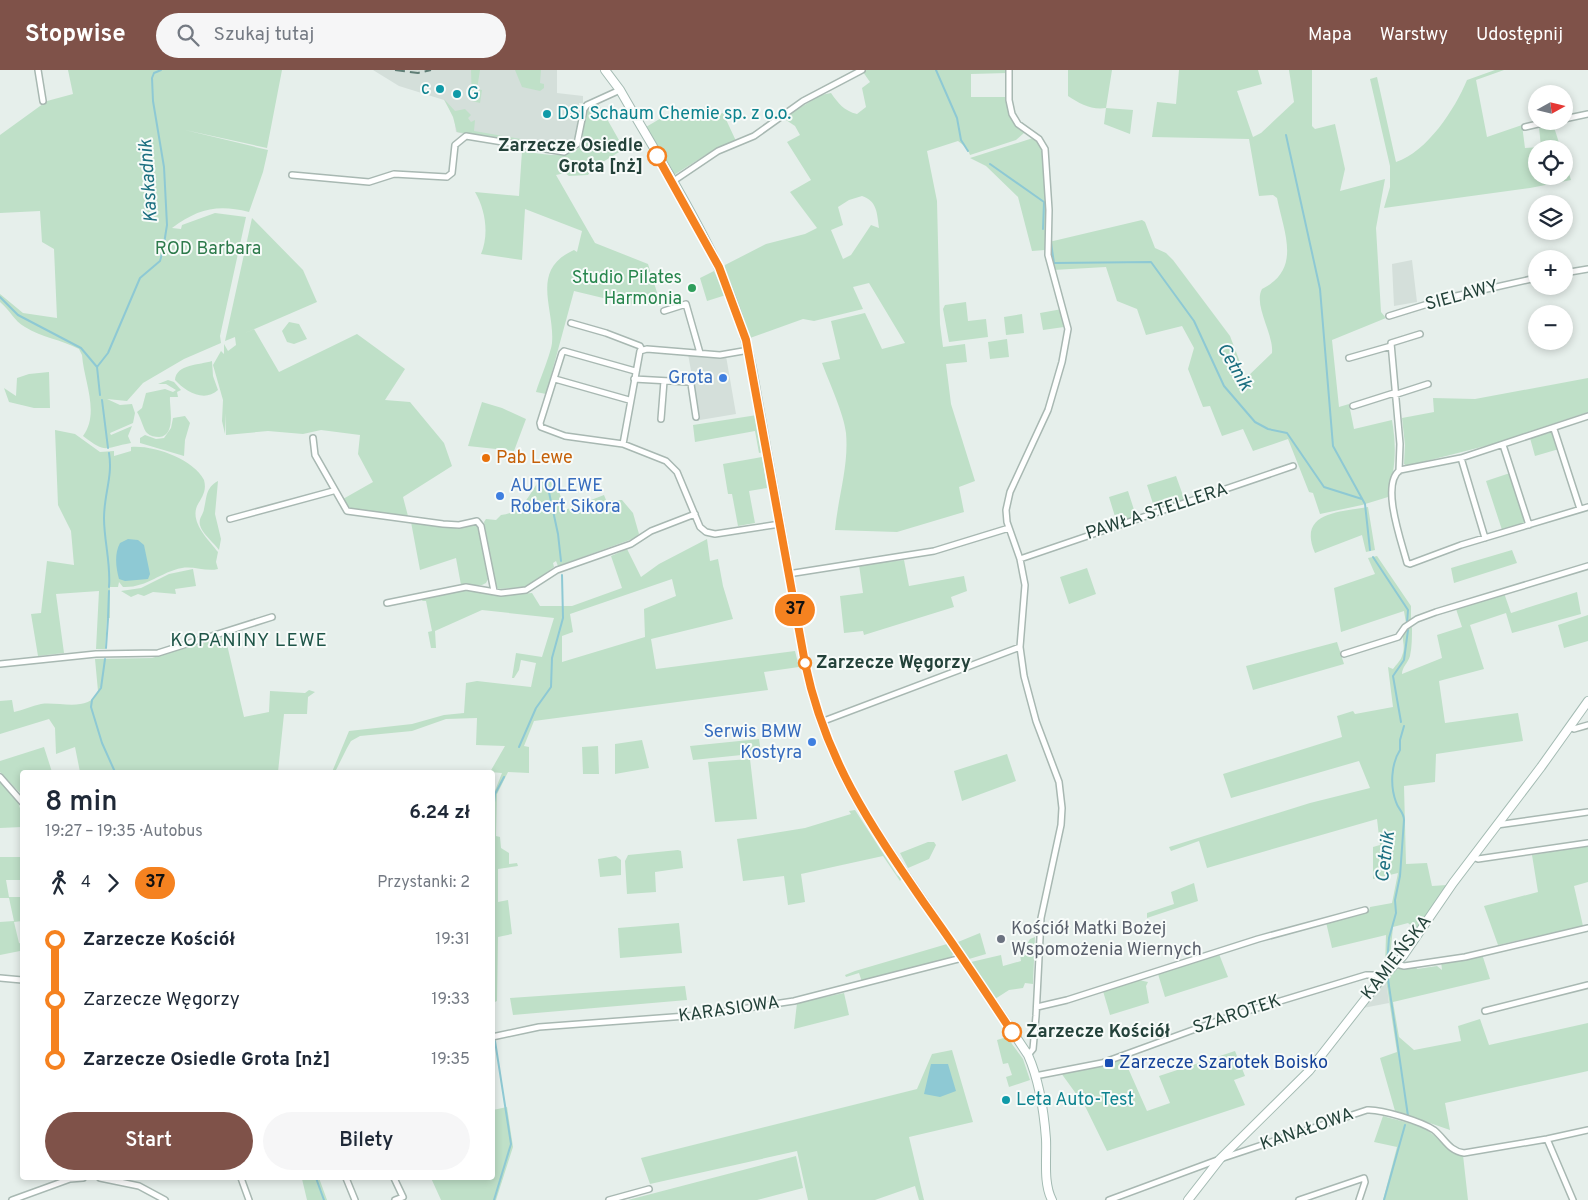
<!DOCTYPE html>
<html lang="pl">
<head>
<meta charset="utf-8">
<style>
	:root { --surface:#fff; --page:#f6f6f7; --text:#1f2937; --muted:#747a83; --accent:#7f5249 }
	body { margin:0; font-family:Overpass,sans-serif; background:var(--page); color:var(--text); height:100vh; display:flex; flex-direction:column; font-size:19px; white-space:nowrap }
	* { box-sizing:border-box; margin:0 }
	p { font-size:16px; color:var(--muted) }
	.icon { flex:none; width:28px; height:28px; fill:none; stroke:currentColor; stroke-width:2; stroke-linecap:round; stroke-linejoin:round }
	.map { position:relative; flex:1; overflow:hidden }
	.drawer { position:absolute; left:20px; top:700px; width:475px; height:410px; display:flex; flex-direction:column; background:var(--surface); border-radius:5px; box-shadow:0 2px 8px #0003 }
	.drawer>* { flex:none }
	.badge { padding:0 10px; border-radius:16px; font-size:18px; line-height:32px }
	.needle { width:32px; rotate:82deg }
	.tools { position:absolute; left:1528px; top:15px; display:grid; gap:10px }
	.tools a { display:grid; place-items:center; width:45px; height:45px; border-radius:50%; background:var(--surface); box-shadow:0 2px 8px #0003; font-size:25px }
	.map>.badge { position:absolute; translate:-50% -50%; box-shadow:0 0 0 2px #fff }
	.legs { display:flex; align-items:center; gap:8px; height:55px; padding:0 25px; font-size:16px }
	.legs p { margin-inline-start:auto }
	.head { display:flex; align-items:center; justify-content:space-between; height:85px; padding:0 25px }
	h1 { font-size:28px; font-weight:600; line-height:38px }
	.primary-button { display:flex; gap:10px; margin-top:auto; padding:10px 25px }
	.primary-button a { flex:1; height:58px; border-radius:30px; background:var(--accent); color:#fff; font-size:20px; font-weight:600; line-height:58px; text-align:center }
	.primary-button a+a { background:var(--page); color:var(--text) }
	ul { padding:0 25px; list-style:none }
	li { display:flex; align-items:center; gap:18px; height:60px; font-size:19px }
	li i { display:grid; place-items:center; width:8px; height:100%; margin:0 6px; background:currentColor }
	li i::after { content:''; width:12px; height:12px; margin:-6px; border:4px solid; border-radius:50%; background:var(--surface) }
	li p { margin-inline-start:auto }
	li:first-child i { background:linear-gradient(#0000 50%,currentColor 0) }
	li:last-child i { background:linear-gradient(currentColor 50%,#0000 0) }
	header { display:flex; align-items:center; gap:30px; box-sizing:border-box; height:70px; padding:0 25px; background:var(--accent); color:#fff }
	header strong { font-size:24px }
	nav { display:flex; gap:28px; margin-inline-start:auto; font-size:18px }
	.search { width:350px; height:45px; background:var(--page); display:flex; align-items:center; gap:12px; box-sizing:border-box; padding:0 18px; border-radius:28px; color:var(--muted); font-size:19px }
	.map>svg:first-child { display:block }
</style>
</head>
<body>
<header>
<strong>Stopwise</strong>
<div class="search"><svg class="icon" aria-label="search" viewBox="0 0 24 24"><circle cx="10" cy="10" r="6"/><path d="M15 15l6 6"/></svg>Szukaj tutaj</div>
<nav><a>Mapa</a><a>Warstwy</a><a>Udostępnij</a></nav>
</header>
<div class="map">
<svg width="1588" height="1130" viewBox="0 0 1588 1130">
	<rect width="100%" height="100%" fill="#e6efeb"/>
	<path fill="#d4dfda" d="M373 0H557V23L583 26V33H579L578 63 575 73 569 77 559 79 474 63 473 66 456 62 454 47 444 30 399 16Z
		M1412 190 1417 232 1394 236 1392 194Z
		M688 284 726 286 736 344 700 350Z
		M1386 910 1389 933 1363 938Z"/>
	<path fill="#bfe0c8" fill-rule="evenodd" d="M68 0H282L267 78 185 60 268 80 263 102 249 142C217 134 198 139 172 158L181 159 182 155 215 143 246 147 220 266 221 273 184 289 143 313 127 331 107 329 120 335 132 334 135 343 133 353 110 363 111 365 132 356 128 366 131 373C103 378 107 384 83 366 100 343 84 312 82 285L79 279C60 269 43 268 25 257 14 251 10 240 0 232V224L23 243 57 248 54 179 42 172 40 141 0 143V65L47 31 73 24Z
		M471 0H480L477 19 482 20 480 33 472 31Z
		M515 0H541L540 13 544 14V18L540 21 522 17Z
		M867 0H1008V3L971 4V27H1007L1010 45 1024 63 1016 70 970 85 967 78 958 71 927 81 937 131 940 254 943 277 965 274 967 292 946 294 951 334 975 411 959 417 964 442 897 462 835 460C838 427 849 396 846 363 844 344 829 312 822 293L840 289 831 251 865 243 882 279 905 273 869 213 853 217 863 239 814 251 803 249 750 268 724 198 725 195 766 174 805 164 817 158 790 122 811 110 787 72 800 65 795 56 783 48 821 25 831 23C838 33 844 41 857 44L866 37 862 18 870 12 863 2ZM862 126C877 131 877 143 879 158L871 155 851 185 843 189 831 160 843 155 838 137 849 130Z
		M1068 0H1112L1106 38 1133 40 1130 64 1104 54 1106 38C1091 40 1080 34 1068 26Z
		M1179 0H1258L1262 14 1237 21 1253 67 1261 63 1294 32 1289 0H1312V56L1315 59 1335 54 1345 99 1340 121 1385 109 1376 158 1381 242 1386 248 1332 270 1339 337 1349 334 1354 359 1392 350C1397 380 1395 398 1388 427L1362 435 1320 444 1313 423 1309 422 1288 369 1253 381 1243 359 1222 366 1210 336 1203 337 1188 299 1194 278 1182 256 1146 265 1137 239 1117 231 1106 197 1053 200 1049 172 1142 150 1145 152 1155 178 1166 183 1173 190 1230 266 1246 308 1272 283C1274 264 1253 235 1262 219 1302 199 1284 163 1277 128L1273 125 1259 126 1249 69 1152 67 1157 32 1176 34Z
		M1495 0H1504L1476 10 1487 67 1522 55 1525 78 1541 77 1539 57 1553 54 1561 79H1536V106H1564V87L1571 110 1530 118 1384 138 1390 117V96L1370 9 1377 7 1396 92C1427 82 1455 39 1467 10Z
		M444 29 455 41 465 39 471 45 468 48 471 52 475 50 474 61 567 77 559 79 457 62 453 47Z
		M598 33 624 79 593 98 588 105 569 106 565 103 556 105 595 173 648 194 661 235 628 234 574 221 546 324 536 322C540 309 551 283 552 273 555 238 529 200 574 180L577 182 582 161 525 139 522 190 481 184C489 165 486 141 475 122L519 126 522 81C540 83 570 92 582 74L585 43Z
		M723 43 736 71 715 79 674 105 646 57 663 47H711Z
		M1033 68 1041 76 1043 80 1047 141 1045 180 1032 181 1018 127 986 96 970 88Z
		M252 148 303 200 317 232 245 263 254 259 279 302 357 264 405 299 385 330 410 332 444 373 452 396 403 427 408 446 354 440 347 436 343 429 373 412 358 384 360 365 321 360 303 364 268 361 226 365 225 343V364L222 351 223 330 213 295 221 281 224 284V274L228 281 236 275 235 267 225 271Z
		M714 201 726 225 707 231 700 208Z
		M966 232 968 251 986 249 988 267 949 272 943 239 945 235Z
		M1062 239 1064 257 1043 260 1040 243Z
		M1022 244 1024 263 1006 265 1004 247Z
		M289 252 299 254 307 269 294 274 287 272 282 261Z
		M1007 269 1009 287 990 289 988 272Z
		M212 291 213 306 218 320C204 333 185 321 175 310 176 294 200 295 212 291Z
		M49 302 50 338H34L9 332 4 318 16 326 17 308 29 304Z
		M1588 308V342L1493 374 1407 396 1404 394 1405 375 1402 348 1434 342 1433 328 1475 329Z
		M168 310 174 312 181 320 177 322 178 327H170C169 335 177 366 159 367 155 367 150 366 147 363 144 361 141 348 137 342L142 338 146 323 165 319 173 322 176 320 166 314H158Z
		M482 332 502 338 526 349 514 381 468 376Z
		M757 345 763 382 759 383 755 361 695 372 693 355Z
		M185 346 190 353 185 370 184 386 140 373V368L145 365 156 369 164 368 171 358 173 348Z
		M55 360 75 364 100 382 114 381V386L131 381V377C154 375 193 389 204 410 207 421 202 427 197 436 190 453 209 470 218 482L216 492 218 499C207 502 194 496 182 498 160 502 147 518 123 517L119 512 118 517H110V548L107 549 105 579H96L99 521 56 524 64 583 38 586 31 544 41 543 47 491 74 495 71 461 58 435Z
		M1553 362 1559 379 1535 386 1530 368Z
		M762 387 767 418 749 421 755 453 738 456 732 424H728L723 394Z
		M1510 403 1526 452 1502 460 1486 411Z
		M1176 406 1185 431 1155 440 1147 415Z
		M555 409 565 440 604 425 606 430H622L633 443 639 464 635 468 558 496 556 491 553 493 554 497 526 517 498 519 496 516 484 452 486 449 496 450 501 445C522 443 528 427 538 412Z
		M218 411 215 444 221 469 219 480C213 472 205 466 201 458 197 449 203 446 204 439 207 428 205 418 218 411Z
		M1128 421 1136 446 1117 453 1109 427Z
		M1368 437 1375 480 1366 482 1362 465 1315 483C1297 442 1340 442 1368 437Z
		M411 452 454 457 458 459 476 454 479 457 488 509 486 513 482 515H461L456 488 420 500Z
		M707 469 710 491 718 489 723 516 733 549 651 569 656 599 795 581 799 597 764 602 768 620 534 651 524 676 529 677V703L508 702 497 724 496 766 500 767 501 778 509 783V794L517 793 518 796 498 799V832L508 830 512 864 498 867 497 931 493 933 492 728 502 703 490 702 505 676 476 675 477 648 446 649 412 661 360 666 351 671 347 678 335 702H332L349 661 412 654 444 645 464 643 466 613 477 611 531 617 536 593 521 590 519 600 514 608H512L516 583 542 587 554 548 482 540 435 561 436 578H431L428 562 432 561 426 531H422L423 529 467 520 497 526 532 523 540 536H572L622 518 611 486 627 479 641 507 659 494ZM672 509 676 526 644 539 645 567 562 592V566L573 562 570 544Z
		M1512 480 1517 493 1454 513 1451 498Z
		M1377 486 1411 536V552L1406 553 1404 541 1341 562 1334 518 1375 504 1368 488Z
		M904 490 909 516 964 506 967 521 951 527 954 537 864 565 863 561 844 563 840 526 863 523 859 495Z
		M1087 498 1096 524 1069 534 1060 507Z
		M193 499 196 516 175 519 176 524 153 522 144 526 138 524 131 527 121 521 141 518 169 504Z
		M1577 522 1581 544 1512 563 1506 543 1470 555 1484 599 1439 611 1445 653 1518 643 1523 671 1436 684 1435 712 1404 716 1406 794 1427 793 1432 816 1447 815 1416 860 1408 853 1393 857 1389 897 1385 896 1386 865 1332 878 1326 852 1369 841 1370 837 1392 833 1398 803 1373 809V777L1380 775 1377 749 1207 798 1199 771 1171 781 1169 777 1310 733 1370 718 1359 691 1231 728 1223 704 1342 667 1337 646 1353 641 1355 644 1393 637 1388 597 1393 599C1396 595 1401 590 1402 586 1408 571 1395 567 1412 557 1412 567 1412 576 1410 586 1408 593 1402 597 1402 604L1442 588 1437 565 1462 557 1456 539 1504 523 1511 543Z
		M1588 545V571L1564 578 1558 555Z
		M225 566 244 647 269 642 270 621 305 623 309 620 315 622 308 627 307 644H284L278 702H80L75 677 56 684 55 658 49 649 0 664V631L12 630 14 642C23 640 32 636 41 634 58 631 90 643 98 621L95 589 152 588Z
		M1337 572 1344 594 1253 620 1246 596Z
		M759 669 761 683 693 690 690 676Z
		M642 670 649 698 615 704V674Z
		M598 676 599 704H583L582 677Z
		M44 677 52 702H22V725L0 702V691Z
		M1007 684 1016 711 962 731 954 701Z
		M750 689 757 749 715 752 708 692Z
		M0 711C17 728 22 733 22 757L0 758Z
		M855 740 897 805 902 808 900 811 883 786 801 804 805 832 788 835 784 806 743 811 737 769 805 758 851 744 849 741Z
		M928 772H934L936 775 929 789 908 798 900 783Z
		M1588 776V812L1574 816 1583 856 1498 875 1484 836 1538 822 1532 785Z
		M678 780 681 781 683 798 655 802 656 822 627 824 625 791 628 785Z
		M616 786 621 790V805L600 807 598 789Z
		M0 787H22V810H6L9 827H22V851L14 852 19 873 22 874V890L20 881 0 885V852L14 851 9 828H0Z
		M1194 813 1198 831 1147 848V843L1174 834 1171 822Z
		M679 853 682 883 620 888 618 858Z
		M980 863 986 884 969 889 958 872Z
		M1035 867 1033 914 1025 913 1023 918 1009 920 995 929 971 892 1001 885 1003 896 1021 891 1019 879 1026 876 1030 869Z
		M947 874 953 883 952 888 862 912 859 903 846 907 845 905 855 901Z
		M1219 884 1228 907 1165 927 1158 904Z
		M1482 884 1490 909 1393 932 1399 967 1414 980 1461 971 1458 956 1480 949 1489 975 1588 953V1001L1445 1033 1450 1060 1395 1041 1380 988 1397 982 1386 910 1394 900 1416 896 1417 899 1437 896 1442 900 1441 891Z
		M1139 910 1148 912 1146 916 1149 933 1110 945 1103 921Z
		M685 916 687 930 513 945 510 928Z
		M844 923 849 945 794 959 797 933Z
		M1007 967 1023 989 1030 1010 1009 1017 1006 1007 1012 1005 1008 993 1003 994 997 970Z
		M952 980 973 1052 909 1067 924 1130H919L915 1116 875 1130H808L797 1081 650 1114 641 1088 917 1019 932 984Z
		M1235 981 1245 1006 1234 1010 1245 1035 1107 1081 1085 1036 1061 1003 1111 993 1124 989 1147 1041 1170 1033 1159 1006Z
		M507 1037 513 1077 496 1130H441L431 1108H492L493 1040Z
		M1383 1046C1398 1051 1418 1053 1431 1063 1443 1072 1448 1081 1463 1085L1468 1130H1383L1397 1077 1374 1072Z
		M796 1086 803 1118 757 1130H628Z
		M304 1108H319L327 1130H307L302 1109Z"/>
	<path fill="#8ec9d4" d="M128 469 138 470 144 475 150 504 148 509 125 511 119 509C116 498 114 484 120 473Z
		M931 994H948L956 1021 940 1027 924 1024Z"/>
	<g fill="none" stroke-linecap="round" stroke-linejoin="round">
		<path stroke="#8ec9d4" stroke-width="2" d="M936 0 957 48 961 70 968 81
			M1286 65 1320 219 1333 376 1365 434 1370 480
			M990 94 1044 132 1043 159
			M1051 173 1054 193 1151 192 1194 251 1224 316 1255 352 1268 359 1287 363 1324 417 1362 429
			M0 227 18 245 81 278 97 297
			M100 325 97 297 108 283 140 208 160 191 163 180 167 155 164 97 153 31 152 8 154 3 161 0
			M102 330 108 378
			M547 413 558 464 561 491
			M1373 487 1408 540 1407 553
			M109 517C111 494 104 471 104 448 104 424 113 406 109 383
			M108 548 109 521
			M106 578 108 549
			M105 589 101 618 92 630 91 637 102 673 115 702
			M1401 652 1393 606 1404 590 1408 560
			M519 677 536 638 551 617 552 588 563 548 562 505
			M493 866 494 733 495 724 504 707
			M493 869 494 962
			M1387 894 1389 868 1396 843 1395 830 1400 806 1404 750C1404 742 1398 739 1396 732 1390 716 1391 694 1400 680V670L1404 656
			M1388 909 1408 1046
			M316 1108 324 1130
			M494 1130 511 1074 495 971
			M1384 1130 1405 1055"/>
		<g stroke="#a8b8b2" stroke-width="8">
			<path id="street" d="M38 0 43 31
				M1009 0V30L1012 44 1018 54 1039 69 1045 79 1049 140 1048 185 1068 259 1062 292 1048 340 1010 422 1006 440 1007 452 1020 489 1025 515 1020 577 1024 606 1036 651 1059 712 1062 738 1061 755 1041 848 1036 946 1033 979 1028 985
				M1564 49 1588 44
				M1525 57 1551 51
				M292 105 369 112 394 104 447 107 452 103 455 75 466 66 564 82 577 74 584 39 587 35 620 20
				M672 112 718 81 754 66 803 31 862 0
				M1564 203 1588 199
				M664 241 686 234 700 283
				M1389 246 1447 228 1536 208
				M571 253 606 263 640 276 642 280
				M1349 288 1391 276
				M635 301 564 281 562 283 540 353 541 357 565 366 623 374 666 391 677 402 700 457 706 462 715 464 780 454
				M555 309 629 330
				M634 309 688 312 691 314 696 347
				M1394 325 1428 314
				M1353 336 1394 323
				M1588 346 1461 388 1400 400C1380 414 1402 473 1407 493L1410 494 1461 475 1588 437
				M661 349 664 311
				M1554 359 1580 439
				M313 368 315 385 347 441 443 454 459 455 477 451 481 456 494 521
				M623 374 640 281 647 279 720 285 749 280
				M1503 375 1529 455
				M1461 388 1485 468
				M1399 401 1400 374 1391 273 1420 264
				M230 449 333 421
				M1020 489 1293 396
				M788 504 934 481 1009 458
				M387 533 466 517 501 523 526 520 557 500 631 474 651 461 695 444
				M1344 584 1398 567 1405 557 1417 549 1436 542 1588 496
				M0 594 96 584 158 583 272 547
				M821 652 1020 577
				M1569 657 1574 659 1588 655
				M0 707 22 732
				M1497 755 1588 742
				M1472 787 1478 789 1588 773
				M1396 894 1404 896 1465 887 1588 858
				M0 908 22 910
				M1037 937 1067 930 1258 869 1365 840
				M1485 941 1588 915
				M492 967 539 957 700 945 794 931 962 888
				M1035 1006 1102 993 1234 945 1366 905H1375L1381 909
				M1547 1069 1573 1130
				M100 1108 139 1116 165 1130
				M241 1108 249 1130
				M346 1108 355 1130
				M394 1108 403 1127 395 1130
				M12 1130 70 1109 83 1108
				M609 1130 649 1119
				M1109 1130 1220 1089 1367 1040C1382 1039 1422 1052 1434 1060 1445 1069 1449 1081 1464 1083L1547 1069 1588 1060
				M1299 1130 1364 1108 1365 1112 1359 1130"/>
		</g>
		<g stroke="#a4bbb3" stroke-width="10">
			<path id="secondary" d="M605 0 620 20C670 108 732 197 752 298L805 593C826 693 869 752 926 835 960 885 995 935 1028 985 1039 1010 1044 1042 1046 1069 1047 1088 1043 1113 1052 1130
				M1188 1130 1220 1089 1309 1001 1381 909 1403 886 1453 813 1541 697 1588 631"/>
		</g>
		<use href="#street" stroke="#fff" stroke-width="5"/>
		<use href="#secondary" stroke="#fff" stroke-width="8"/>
		<path stroke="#5f7d75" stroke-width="2" stroke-dasharray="10 5" stroke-linecap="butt" d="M395 0 418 3 431 0"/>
	</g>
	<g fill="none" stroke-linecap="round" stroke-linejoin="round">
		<g stroke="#fff" stroke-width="11">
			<path id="line-1" d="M657 86 719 197 746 270 805 593C825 689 869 753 924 833 954 875 983 918 1012 962"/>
		</g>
		<use href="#line-1" stroke="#f58220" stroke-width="8"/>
	</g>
	<g fill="#0f9aa8" stroke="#f7fbf9" stroke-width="2">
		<circle cx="440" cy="19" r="5"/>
		<circle cx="457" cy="24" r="5"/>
		<circle cx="547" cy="44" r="5"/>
		<circle cx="1006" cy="1030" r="5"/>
	</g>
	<g fill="#fff" stroke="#f58220" stroke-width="2.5">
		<circle cx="657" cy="86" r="9"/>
		<circle cx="805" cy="593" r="6"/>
		<circle cx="1012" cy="962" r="9"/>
	</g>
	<circle fill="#2e9e5b" stroke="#f7fbf9" stroke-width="2" cx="692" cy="218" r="5"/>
	<g fill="#3f7fe0" stroke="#f7fbf9" stroke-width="2">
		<circle cx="723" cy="308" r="5"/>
		<circle cx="500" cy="426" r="5"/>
		<circle cx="812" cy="672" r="5"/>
	</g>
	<circle fill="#e8710a" stroke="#f7fbf9" stroke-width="2" cx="486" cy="388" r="5"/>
	<circle fill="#6b7280" stroke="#f7fbf9" stroke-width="2" cx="1001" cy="869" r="5"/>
	<rect fill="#1a4fb4" stroke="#f7fbf9" stroke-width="2" x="1104" y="988" width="10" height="10" rx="2.5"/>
	<g text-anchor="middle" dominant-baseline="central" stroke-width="4" stroke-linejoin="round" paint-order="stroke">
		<g font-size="18" fill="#0d838f" stroke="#f7fbf9" text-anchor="start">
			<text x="430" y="19" text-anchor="end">c</text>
			<text x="467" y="24">G</text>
			<text x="557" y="44">DSI Schaum Chemie sp. z o.o.</text>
			<text x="1016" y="1030">Leta Auto-Test</text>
		</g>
		<g font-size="18" font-weight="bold" fill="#24423a" stroke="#f7fbf9" text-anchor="start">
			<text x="643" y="76" text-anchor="end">Zarzecze Osiedle<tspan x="643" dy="21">Grota [nż]</tspan></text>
			<text x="816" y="593">Zarzecze Węgorzy</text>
			<text x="1026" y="962">Zarzecze Kościół</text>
		</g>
		<g font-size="18" fill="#2d7a4b" stroke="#f7fbf9">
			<text x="208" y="179">ROD Barbara</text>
		</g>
		<g font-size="18" fill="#27864d" stroke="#f7fbf9" text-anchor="end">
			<text x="682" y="208">Studio Pilates<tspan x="682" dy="21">Harmonia</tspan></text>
		</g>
		<g font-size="18" fill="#24423a" stroke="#f7fbf9">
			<text transform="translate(1462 226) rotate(-15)">SIELAWY</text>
			<text transform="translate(1157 442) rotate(-18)">PAWŁA STELLERA</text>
			<text transform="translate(1397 888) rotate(-52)">KAMIEŃSKA</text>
			<text transform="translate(729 940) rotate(-8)">KARASIOWA</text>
			<text transform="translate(1237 945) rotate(-18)">SZAROTEK</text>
			<text transform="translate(1307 1060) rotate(-19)">KANAŁOWA</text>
		</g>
		<g font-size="18" fill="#366cbe" stroke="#f7fbf9" text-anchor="end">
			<text x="713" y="308">Grota</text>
			<text x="510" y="416" text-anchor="start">AUTOLEWE<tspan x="510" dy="21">Robert Sikora</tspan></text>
			<text x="802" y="662">Serwis BMW<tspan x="802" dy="21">Kostyra</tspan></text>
		</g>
		<g font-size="18" fill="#c56008" stroke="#f7fbf9" text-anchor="start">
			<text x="496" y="388">Pab Lewe</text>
		</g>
		<g font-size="18" fill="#5b616d" stroke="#f7fbf9" text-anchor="start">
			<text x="1011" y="859">Kościół Matki Bożej<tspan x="1011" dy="21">Wspomożenia Wiernych</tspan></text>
		</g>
		<g font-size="18" fill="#164399" stroke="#f7fbf9" text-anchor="start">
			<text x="1119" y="993">Zarzecze Szarotek Boisko</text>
		</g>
		<g font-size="19" font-style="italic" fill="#1c6f80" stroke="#f7fbf9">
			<text transform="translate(149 111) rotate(-94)">Kaskadnik</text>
			<text transform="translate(1234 297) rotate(60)">Cetnik</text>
			<text transform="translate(1386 787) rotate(-83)">Cetnik</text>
		</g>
		<g font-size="19" letter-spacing="1" fill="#1f5548" stroke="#f7fbf9">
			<text x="249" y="571">KOPANINY LEWE</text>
		</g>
	</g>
</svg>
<div class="tools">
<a><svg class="needle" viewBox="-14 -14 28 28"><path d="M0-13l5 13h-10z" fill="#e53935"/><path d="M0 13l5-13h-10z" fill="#747a83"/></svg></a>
<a><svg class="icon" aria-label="locate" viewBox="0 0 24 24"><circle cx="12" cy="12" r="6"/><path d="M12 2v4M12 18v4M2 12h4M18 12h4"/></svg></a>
<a><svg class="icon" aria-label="layers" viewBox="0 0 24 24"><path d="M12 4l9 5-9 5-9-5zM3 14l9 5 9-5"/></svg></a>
<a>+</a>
<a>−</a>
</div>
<b class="badge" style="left:795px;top:540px;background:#f58220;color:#111">37</b>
<section class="drawer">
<div class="head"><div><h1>8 min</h1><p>19:27 – 19:35 · Autobus</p></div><b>6.24 zł</b></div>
<div class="legs"><svg class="icon" aria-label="walk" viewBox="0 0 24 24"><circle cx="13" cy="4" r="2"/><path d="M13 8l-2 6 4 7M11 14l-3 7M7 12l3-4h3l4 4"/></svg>4<svg class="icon" aria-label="forward" viewBox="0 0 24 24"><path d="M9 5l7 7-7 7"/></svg><b class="badge" style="background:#f58220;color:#111">37</b><p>Przystanki: 2</p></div>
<ul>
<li><i style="color:#f58220"></i><b>Zarzecze Kościół</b><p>19:31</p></li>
<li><i style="color:#f58220"></i><span>Zarzecze Węgorzy</span><p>19:33</p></li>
<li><i style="color:#f58220"></i><b>Zarzecze Osiedle Grota [nż]</b><p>19:35</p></li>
</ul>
<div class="primary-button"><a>Start</a><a>Bilety</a></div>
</section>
</div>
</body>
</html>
